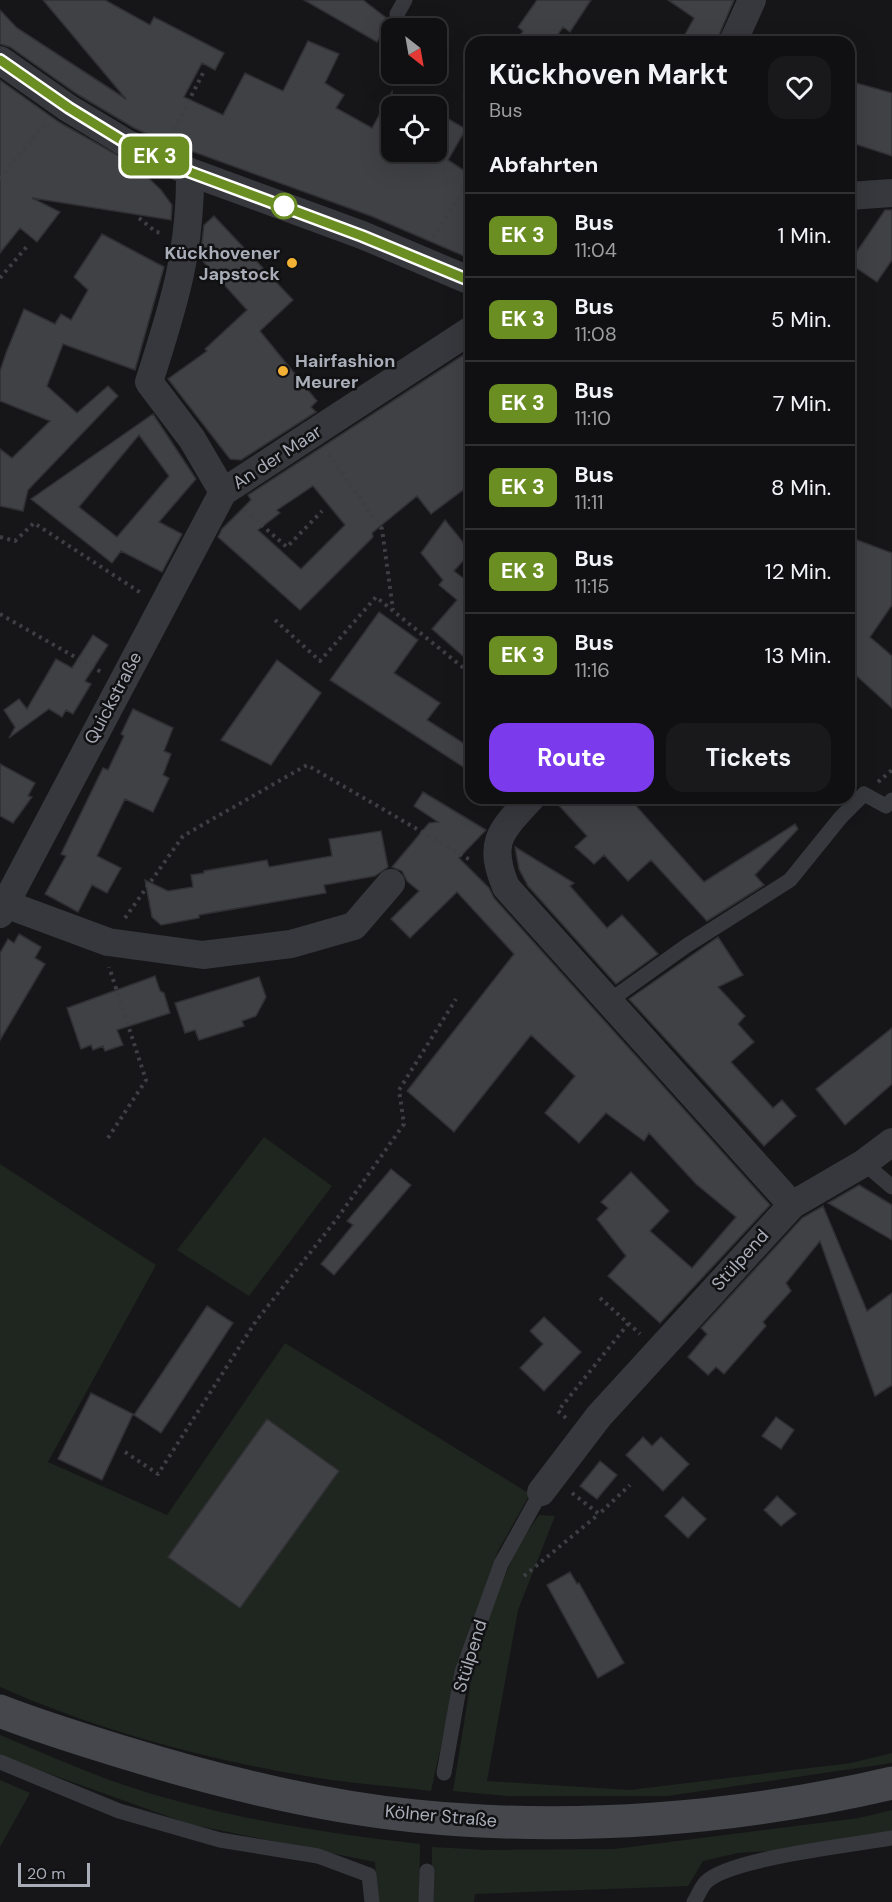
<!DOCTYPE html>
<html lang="de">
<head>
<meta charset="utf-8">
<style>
	:root { --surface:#101012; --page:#19191b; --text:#f1f3f6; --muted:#9c9d9f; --line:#303032; --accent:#7c3aed }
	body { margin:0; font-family:"DM Sans",sans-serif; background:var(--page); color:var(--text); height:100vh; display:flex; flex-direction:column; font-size:22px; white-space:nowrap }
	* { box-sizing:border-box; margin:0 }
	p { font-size:20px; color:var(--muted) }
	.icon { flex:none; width:33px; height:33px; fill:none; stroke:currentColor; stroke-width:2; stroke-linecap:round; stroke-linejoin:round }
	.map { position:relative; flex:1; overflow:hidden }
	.drawer { position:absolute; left:465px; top:36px; width:390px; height:768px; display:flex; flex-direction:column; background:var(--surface); border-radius:18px; box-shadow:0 6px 24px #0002,0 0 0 2px var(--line) }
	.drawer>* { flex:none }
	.badge { padding:0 12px; border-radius:9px; font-size:21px; line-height:39px }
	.needle { width:39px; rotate:149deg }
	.controls { position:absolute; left:381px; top:18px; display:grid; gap:12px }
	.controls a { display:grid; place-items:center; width:66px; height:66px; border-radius:12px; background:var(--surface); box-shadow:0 6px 24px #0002,0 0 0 2px var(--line); font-size:30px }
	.scale { position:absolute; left:18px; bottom:15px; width:72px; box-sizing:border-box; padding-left:6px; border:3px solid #a8adb8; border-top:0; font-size:16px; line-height:21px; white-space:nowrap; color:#a8adb8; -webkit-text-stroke:4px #111113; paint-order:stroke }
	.map>.badge { position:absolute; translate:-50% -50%; box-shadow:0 0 0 3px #fff }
	h2 { padding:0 24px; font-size:22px; line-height:54px }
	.round { display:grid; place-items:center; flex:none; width:63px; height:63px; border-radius:18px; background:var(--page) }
	.overview { display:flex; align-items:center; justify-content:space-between; height:102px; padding:0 24px }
	h1 { font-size:28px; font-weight:700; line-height:45px }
	.primary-button { display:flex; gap:12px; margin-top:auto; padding:12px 24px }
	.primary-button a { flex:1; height:69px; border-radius:18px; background:var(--accent); color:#fff; font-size:24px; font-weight:700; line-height:69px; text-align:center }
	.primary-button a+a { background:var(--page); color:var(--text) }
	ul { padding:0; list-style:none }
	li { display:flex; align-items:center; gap:18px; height:84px; padding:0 24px; border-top:2px solid var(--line) }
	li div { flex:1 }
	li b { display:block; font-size:22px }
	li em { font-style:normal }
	li .badge { min-width:66px; font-weight:700; text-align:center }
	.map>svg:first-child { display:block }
</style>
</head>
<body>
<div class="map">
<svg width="892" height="1902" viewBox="0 0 892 1902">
	<rect width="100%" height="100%" fill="#161618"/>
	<path fill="#1e261f" d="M264 1137 332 1186 249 1296 177 1250Z
		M0 1164 156 1265 48 1462 167 1515 285 1343 530 1494 498 1551 460 1660 431 1791C394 1786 356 1784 318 1778 211 1761 100 1731 0 1687Z
		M539 1515 555 1516 518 1610 487 1781 630 1790 851 1763 892 1753V1763L668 1796H508L453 1791 477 1643 516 1549Z
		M0 1735C38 1751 76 1768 115 1782 213 1816 317 1832 420 1844L419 1902H378L375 1862 189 1824 0 1756Z
		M0 1780 30 1793 0 1847Z
		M892 1810V1834L848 1846 738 1853 703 1861 688 1886 475 1894 474 1902H432V1847L488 1850 614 1849 859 1818Z"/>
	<path fill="#404145" stroke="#303034" stroke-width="1.5" fill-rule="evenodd" d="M43 0H105L150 25 154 17 224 53 215 70 202 63 184 97 223 115 245 73 283 91 308 41 339 54 325 83 344 95 336 108 372 128 392 92V152H436V112L466 129 448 160 471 175V259L371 216 158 139 134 128 77 94 10 47 0 44V10L17 28 126 99Z
		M304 0H363L389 20 377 42Z
		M537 0H591L570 32 563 27 553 42H516L523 31 518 27Z
		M668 0H734L716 42H681L694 18Z
		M0 80 59 122 135 165 161 190 172 205 171 220 32 198 60 212 37 242 20 228 0 253Z
		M849 81 892 93V156L849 142Z
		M885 210H892V260L877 282 849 263Z
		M214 216 293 300 260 331 317 401 311 407 316 412 241 460 230 459 168 379 207 351 205 349 247 310 200 258 204 225Z
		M102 234 164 267 135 370 63 344 47 386 77 413 108 386 118 396 28 490 23 511 0 506V449L12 458 50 421 0 401V371L6 353 24 309 55 324 61 314 71 320 88 290 74 277Z
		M471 350V484L431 514 417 496 372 533 373 537 300 610 218 537 222 529 251 500 248 495ZM313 486 345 525 301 569 258 530 280 513 277 510Z
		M153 414 196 479 159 522 182 534 162 572 121 551 112 563 31 499ZM139 435 169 476 117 537 79 507Z
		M445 520 471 552 454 571 471 584V663L432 629 457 600 439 585 443 580 421 553Z
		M849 537 892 553V605L870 637 892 656V708L849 669Z
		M379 612 418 640 394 673 440 703 427 720 471 748V772L330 680Z
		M93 635 108 645 85 681 91 684 73 714 66 710 62 717 49 709 9 738 15 727 4 710 19 699 27 709 56 659 72 668Z
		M277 660 321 693 271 765 221 740Z
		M133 709 173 728 164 751 171 754 163 775 169 778 153 812 125 799 97 856 121 868 107 893 92 885 78 912 45 894 66 856 61 854 103 768 108 770 124 736 121 734Z
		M0 764 35 783 28 796 32 797 13 823 0 816Z
		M423 792 486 830 459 858 489 888 494 898 770 1205 660 1323 608 1276 626 1256 597 1219 608 1208 601 1202 631 1172 669 1211 650 1231 692 1268 736 1217 696 1184 649 1133 644 1141 606 1113 579 1143 545 1113 575 1076 531 1035 454 1132 407 1091 514 954 457 892 410 938 391 919 419 891 407 881 402 871 392 867 429 823 438 822 414 806Z
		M552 798H629L704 882 795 824 798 829 755 875 764 885 707 921 651 860 628 881 604 855 594 864 575 847 587 836Z
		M381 831 388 867 375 876 324 885 326 893 199 915V918L161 925 152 917 145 880 168 891 193 887 191 875 204 873V871L267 860 269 867 332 856 329 839Z
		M515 847 574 883 570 886 607 928 622 915 658 954 616 984 528 886 519 869Z
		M19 934 41 947 35 958 45 964 0 1040V953L8 939 14 943Z
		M718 937 743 975 718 987 745 1016 738 1024 754 1042 731 1062 773 1108 782 1100 796 1116 764 1146 629 999Z
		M155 976 160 991 164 993 170 1013 117 1030 123 1045 105 1051 103 1046 93 1050 91 1045 81 1049 67 1008Z
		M259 977 266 997 256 1016 242 1021 244 1026 199 1040 195 1030 185 1033 175 1003Z
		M892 1028V1084L845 1125 816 1089Z
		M391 1169 411 1185 334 1275 321 1264 353 1225 347 1221Z
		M859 1185 892 1205V1240L828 1203Z
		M823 1206 867 1311 892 1293V1385L875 1396 820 1241 786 1283 791 1291 763 1322 766 1326 724 1374 716 1367 708 1375 688 1357 707 1334 701 1328 802 1218Z
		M207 1306 233 1323 161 1433 134 1415Z
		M544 1317 581 1352 544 1391 520 1368 543 1344 530 1331Z
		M91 1393 133 1414 102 1480 58 1459Z
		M776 1417 794 1430 781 1449 762 1436Z
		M267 1419 339 1471 240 1608 168 1557Z
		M643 1437 652 1446 661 1437 689 1464 663 1491 626 1455Z
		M600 1461 617 1475 597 1499 580 1486Z
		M777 1496 796 1514 781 1526 764 1510Z
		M683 1497 706 1519 688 1538 665 1516Z
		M570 1572 577 1584 579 1583 624 1663 598 1678 547 1585Z"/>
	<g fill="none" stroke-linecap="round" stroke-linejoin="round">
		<path stroke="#3d3f44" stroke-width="4" stroke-dasharray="3 4.5" stroke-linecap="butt" d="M171 136 203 73
			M0 179 45 124
			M139 218 156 232 163 233
			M433 237 463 192
			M0 278 29 244
			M328 454 382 529 393 610
			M244 510 287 547 322 511
			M0 537 15 541 34 523 141 593
			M0 614 101 672
			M275 620 320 661 376 597 471 674
			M878 782 892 770
			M125 918 183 836 307 765 472 861
			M108 1138 146 1080 109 967
			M600 1298 640 1334
			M566 1418 558 1411 628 1324
			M125 1452 158 1474 256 1321 336 1220 404 1124 399 1090 456 999
			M572 1493 599 1514 630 1485
			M524 1576 599 1514"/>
		<path stroke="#37383d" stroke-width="15" d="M397 14 405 0
			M609 1001 686 946 790 880 841 817 864 794 886 806 892 800
			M864 1163 892 1187
			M0 1762 119 1811 220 1840 318 1856 369 1875 372 1902
			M444 1773 462 1672 501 1564 541 1492
			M426 1902 427 1871
			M694 1902C698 1896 701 1887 706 1882 730 1858 854 1845 892 1838"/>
		<path stroke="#37383d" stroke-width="28" d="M733 42 752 0
			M0 60 68 108 126 143 190 172 362 235 471 281
			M190 172C191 252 173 307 149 382L192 439 223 492
			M849 196 892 193
			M531 798C501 831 487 841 506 887L792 1205
			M0 902 108 942 203 955 291 944 354 926 391 883
			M0 914 223 492 471 330
			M541 1492 599 1416 792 1205 864 1163 892 1142"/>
		<path stroke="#45474d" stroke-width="33" d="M0 1711C41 1727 84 1740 126 1753 220 1782 317 1806 415 1816 573 1832 738 1819 892 1783"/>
	</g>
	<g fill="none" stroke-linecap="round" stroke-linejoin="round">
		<g stroke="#fff" stroke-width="14">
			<path id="line" d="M0 60 69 108 126 143 190 172 362 236 471 281"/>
		</g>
		<use href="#line" stroke="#6b8e23" stroke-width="9"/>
	</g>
	<circle fill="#fff" stroke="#6b8e23" stroke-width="3" cx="284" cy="206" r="12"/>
	<g fill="#f2b134" stroke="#111113" stroke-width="2">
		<circle cx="292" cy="263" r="6"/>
		<circle cx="283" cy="371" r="6"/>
	</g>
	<g text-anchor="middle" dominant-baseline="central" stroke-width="5" stroke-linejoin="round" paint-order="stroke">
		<g font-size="18" font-weight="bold" fill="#a8adb8" stroke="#111113" text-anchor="end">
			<text x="280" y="253">Kückhovener<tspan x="280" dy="21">Japstock</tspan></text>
			<text x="295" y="361" text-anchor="start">Hairfashion<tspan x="295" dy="21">Meurer</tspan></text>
		</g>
		<g font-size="18" fill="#a8adb8" stroke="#111113">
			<text transform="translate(277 457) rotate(-33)">An der Maar</text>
			<text transform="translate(113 698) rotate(-62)">Quickstraße</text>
			<text transform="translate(740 1260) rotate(-48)">Stülpend</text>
			<text transform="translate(470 1656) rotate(-73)">Stülpend</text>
			<text transform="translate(441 1816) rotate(5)">Kölner Straße</text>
		</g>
	</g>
</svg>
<div class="controls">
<a><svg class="needle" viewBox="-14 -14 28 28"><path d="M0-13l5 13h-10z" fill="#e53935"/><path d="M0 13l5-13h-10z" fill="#9c9d9f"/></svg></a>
<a><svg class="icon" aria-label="locate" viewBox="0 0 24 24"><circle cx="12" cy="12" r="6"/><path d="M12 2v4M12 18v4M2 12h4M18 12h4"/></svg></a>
</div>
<div class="scale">20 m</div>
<b class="badge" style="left:155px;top:156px;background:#6b8e23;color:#fff">EK 3</b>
<section class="drawer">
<div class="overview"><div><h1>Kückhoven Markt</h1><p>Bus</p></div><a class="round"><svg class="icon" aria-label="heart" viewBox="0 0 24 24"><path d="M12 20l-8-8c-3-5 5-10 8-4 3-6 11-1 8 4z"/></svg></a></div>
<h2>Abfahrten</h2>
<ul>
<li><span class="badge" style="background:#6b8e23;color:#fff">EK 3</span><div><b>Bus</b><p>11:04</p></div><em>1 Min.</em></li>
<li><span class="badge" style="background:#6b8e23;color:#fff">EK 3</span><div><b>Bus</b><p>11:08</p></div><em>5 Min.</em></li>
<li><span class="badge" style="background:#6b8e23;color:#fff">EK 3</span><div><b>Bus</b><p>11:10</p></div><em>7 Min.</em></li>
<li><span class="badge" style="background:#6b8e23;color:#fff">EK 3</span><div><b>Bus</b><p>11:11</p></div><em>8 Min.</em></li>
<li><span class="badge" style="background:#6b8e23;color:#fff">EK 3</span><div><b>Bus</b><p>11:15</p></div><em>12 Min.</em></li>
<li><span class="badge" style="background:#6b8e23;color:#fff">EK 3</span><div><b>Bus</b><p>11:16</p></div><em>13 Min.</em></li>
</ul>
<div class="primary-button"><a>Route</a><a>Tickets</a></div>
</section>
</div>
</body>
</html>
